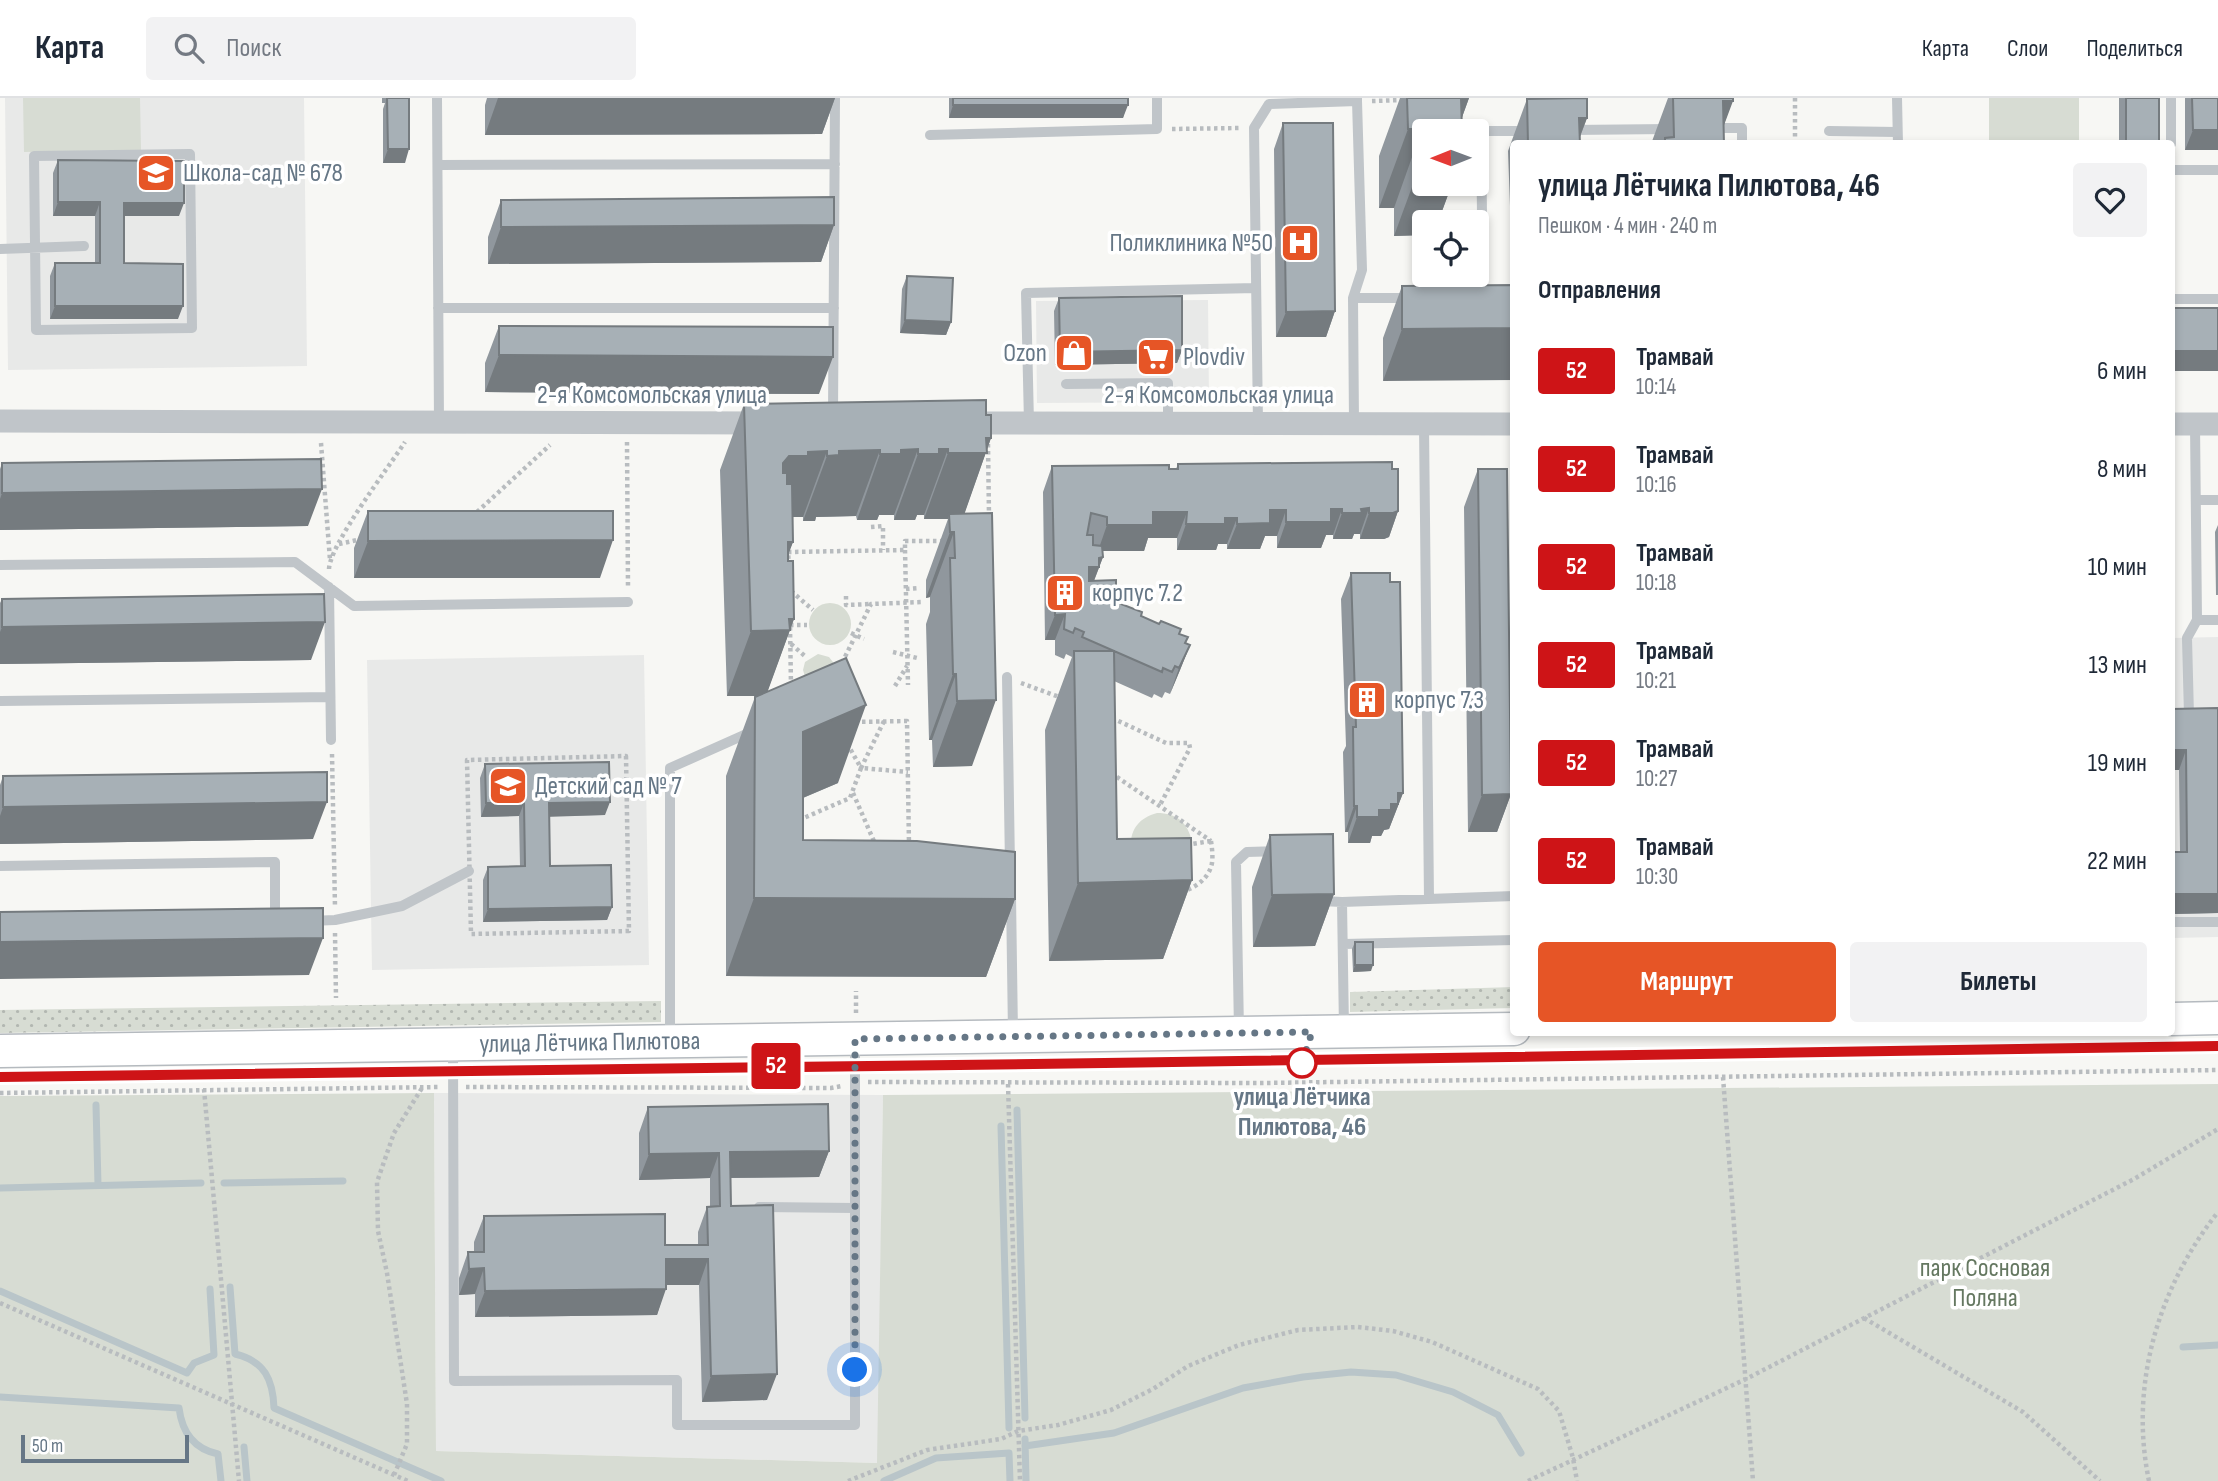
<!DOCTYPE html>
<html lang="ru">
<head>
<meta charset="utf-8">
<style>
	:root { --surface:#fff; --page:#f2f2f3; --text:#1f2937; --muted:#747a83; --line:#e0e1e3; --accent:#e65526 }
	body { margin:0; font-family:"Sofia Sans Condensed",sans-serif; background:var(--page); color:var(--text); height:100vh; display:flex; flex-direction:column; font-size:26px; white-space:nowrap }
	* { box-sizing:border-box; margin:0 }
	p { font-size:23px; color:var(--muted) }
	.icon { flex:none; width:38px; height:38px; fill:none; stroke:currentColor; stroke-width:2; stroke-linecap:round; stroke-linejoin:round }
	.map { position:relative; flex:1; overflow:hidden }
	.drawer { position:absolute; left:1510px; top:42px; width:665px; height:896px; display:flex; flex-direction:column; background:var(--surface); border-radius:7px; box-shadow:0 4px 10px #0003 }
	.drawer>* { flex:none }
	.badge { padding:0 14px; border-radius:5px; font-size:24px; line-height:46px }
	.needle { width:46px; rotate:269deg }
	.buttons { position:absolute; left:1412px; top:21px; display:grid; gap:14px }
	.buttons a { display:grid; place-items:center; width:77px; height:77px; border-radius:7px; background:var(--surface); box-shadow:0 4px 10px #0003; font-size:35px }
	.scale { position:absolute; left:21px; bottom:18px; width:168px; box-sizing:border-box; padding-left:7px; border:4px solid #667786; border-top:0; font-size:19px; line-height:24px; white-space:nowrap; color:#667786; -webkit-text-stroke:5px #fff; paint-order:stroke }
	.you { position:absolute; width:35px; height:35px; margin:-18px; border:5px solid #fff; border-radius:50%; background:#1a73e8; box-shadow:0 0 0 10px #1a73e833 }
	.map>.badge { position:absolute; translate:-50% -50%; box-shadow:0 0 0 4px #fff }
	h2 { padding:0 28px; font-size:26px; line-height:63px }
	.round { display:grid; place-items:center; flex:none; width:74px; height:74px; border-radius:7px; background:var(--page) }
	.summary { display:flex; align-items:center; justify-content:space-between; height:119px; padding:0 28px }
	h1 { font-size:33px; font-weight:700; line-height:52px }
	.action { display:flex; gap:14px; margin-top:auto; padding:14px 28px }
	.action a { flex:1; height:80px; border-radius:7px; background:var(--accent); color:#fff; font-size:28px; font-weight:700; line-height:80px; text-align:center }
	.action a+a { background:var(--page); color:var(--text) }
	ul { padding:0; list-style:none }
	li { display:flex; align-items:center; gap:21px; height:98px; padding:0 28px }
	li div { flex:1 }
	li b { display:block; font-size:26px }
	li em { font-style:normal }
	li .badge { min-width:77px; font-weight:700; text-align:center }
	header { display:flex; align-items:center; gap:42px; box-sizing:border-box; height:98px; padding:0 35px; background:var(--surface); border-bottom:2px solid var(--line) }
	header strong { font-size:33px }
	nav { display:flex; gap:38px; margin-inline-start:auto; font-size:24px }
	.search { width:490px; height:63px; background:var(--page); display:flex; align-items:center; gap:18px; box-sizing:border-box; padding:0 24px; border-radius:7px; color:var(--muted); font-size:26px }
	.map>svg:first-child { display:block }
</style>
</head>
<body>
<header>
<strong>Карта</strong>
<div class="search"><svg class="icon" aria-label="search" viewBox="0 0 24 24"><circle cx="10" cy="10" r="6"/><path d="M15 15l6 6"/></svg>Поиск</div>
<nav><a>Карта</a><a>Слои</a><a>Поделиться</a></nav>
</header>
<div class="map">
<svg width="2218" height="1383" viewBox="0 0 2218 1383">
	<defs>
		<pattern id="grass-dots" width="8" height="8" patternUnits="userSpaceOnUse" patternTransform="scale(1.75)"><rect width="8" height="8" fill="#d7dcd3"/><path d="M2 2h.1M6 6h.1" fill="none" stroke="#b2b7b1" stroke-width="1.8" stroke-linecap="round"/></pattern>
	</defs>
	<rect width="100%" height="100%" fill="#f7f7f4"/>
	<path fill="#e8e9e8" d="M5 0H304L307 268 8 272Z
		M1208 202 1209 304 1037 305 1036 203Z
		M2218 539V839L2172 840V540Z
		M644 557 649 867 372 872 367 562Z
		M434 995 883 997 878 1365 436 1353Z"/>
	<path fill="url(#grass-dots)" d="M1514 889V910L1350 914V894Z
		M661 903V924L0 935V912Z"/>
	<path fill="#d7dcd3" d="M23 0H140L141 52 24 54Z
		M1989 0H2079V45H1989Z
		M809 526a21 21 0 1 1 42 0a21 21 0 1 1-42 0Z
		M818 556 829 559 836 568 806 582 803 572 805 564Z
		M1157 715C1176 715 1188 724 1192 744L1131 753C1129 733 1138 720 1157 715Z
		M2218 986V1383H0V998L434 995 436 1353 877 1365 883 997Z"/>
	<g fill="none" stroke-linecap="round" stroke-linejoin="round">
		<path stroke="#b9c5c9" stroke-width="7" d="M96 1007 98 1087
			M1017 1012 1025 1320
			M1001 1028 1009 1330
			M224 1085 343 1083
			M0 1090 201 1085
			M230 1189 235 1256C265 1263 273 1282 274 1310L441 1383
			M0 1193 187 1275 194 1265 214 1257 210 1191
			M2183 1249 2218 1247
			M0 1299 179 1310C182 1334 194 1351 218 1356L221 1383
			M1025 1341 1026 1383
			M1025 1348 1114 1335 1243 1290 1303 1279 1351 1274 1396 1277 1453 1294 1498 1317 1521 1355
			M244 1349 247 1383
			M884 1383 936 1360 1009 1355 1010 1383"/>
		<g stroke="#b5babf" stroke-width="35">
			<g id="secondary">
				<path d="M2172 921 2218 920"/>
				<path id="s1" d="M0 953 1514 931"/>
			</g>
		</g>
		<path stroke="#b8bcbf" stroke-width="4.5" stroke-dasharray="3.5 3.5" stroke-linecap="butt" d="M1795 0V46
			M1372 3 1402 2
			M1172 31 1240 30
			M627 344 628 489
			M321 345 330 462
			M988 346 989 418
			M477 414 550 347
			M871 429 883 428V452
			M339 446 362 441
			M905 452 908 587
			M789 468 788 454 905 452V443H943
			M329 471C330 446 389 369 405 344
			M906 491 920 490
			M791 493 813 512
			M846 498V507L871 506
			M790 527H807
			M790 529 791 587
			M851 535 864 541
			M791 546 806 559
			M893 554 917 560
			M842 565 871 506 923 504
			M1021 585 1062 600
			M895 588 907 568
			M1112 620 1166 645H1189L1190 650 1160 707
			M884 623 861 670 908 674
			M855 624 907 623 909 747
			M332 656 335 809
			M626 658 629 833 471 836 467 662Z
			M1111 675 1211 743
			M853 695 876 748
			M799 722 850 700 861 670 848 647
			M1211 743C1212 750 1213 758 1212 765 1207 791 1172 801 1150 794 1133 788 1121 772 1109 759Z
			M335 835 336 900
			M856 915V893
			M1723 979 1753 1383
			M868 984 1262 985 2218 972
			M1008 986 1020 1383
			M466 989 831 990 842 988
			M204 991 239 1383
			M0 995 440 989
			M0 1205 408 1383
			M1864 1220 2023 1314 2100 1383
			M394 1377 407 1346V1306L387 1175 378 1133 377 1084 394 1035 422 990
			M848 1383 927 1352 1001 1341 1018 1333 1058 1327 1111 1312 1153 1291 1188 1268 1239 1247 1298 1232 1358 1229 1393 1233 1432 1244 1538 1291 1559 1313 1573 1360 1577 1383
			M1528 1383 1746 1281 2134 1081 2218 1031
			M2149 1383C2129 1287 2158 1190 2218 1114"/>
		<path stroke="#c0c5c9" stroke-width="10" d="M437 0 439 325
			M1897 0 1898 46
			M1711 30H1742V46
			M1571 32 1670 31
			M1829 33 1897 34
			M930 37 1157 31V0
			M2171 46V0
			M190 56 192 230 36 232 34 58Z
			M438 67 835 66
			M2172 72H2218
			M0 151 84 148
			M1483 199 1481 33H1527
			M1353 200 1362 172 1357 3
			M2172 201H2218
			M438 210H834
			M1066 286 1168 285V325
			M833 319 835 0
			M1029 325 1026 195 1256 190
			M1258 325 1254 30 1269 6 1357 3V0
			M1354 326 1353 200H1409
			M2195 326 2197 522H2218
			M1424 327 1429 801
			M2196 402H2218
			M0 467 295 464 354 508 628 504
			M329 489 331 642
			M1007 579 1010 768
			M0 603 330 599
			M2189 618 2187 540 2197 522
			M0 768 275 764V822
			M1011 798 1013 936
			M1322 799V803L1342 804
			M310 823 335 822 402 808 469 773
			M2172 824H2218
			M1344 846 1514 842
			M1344 931 1342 804 1514 798
			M1239 933 1236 764 1247 754 1278 753
			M670 941V670L753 633
			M453 950 454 1283 677 1282V1327H855V942
			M759 1109 854 1110"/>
		<path stroke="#c0c5c9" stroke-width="23" d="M0 323 769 325
			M960 325 1514 326
			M2172 326H2218"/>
		<use href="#secondary" stroke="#fff" stroke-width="32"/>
		<path stroke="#a1a8ae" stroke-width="2" d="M0 979 855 967 1262 965 2218 948"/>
	</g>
	<path fill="#90979d" d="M382 0H409L405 65H383V11L385 5H382Z
		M487 0H835L822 36 485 37V7Z
		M949 0H1128L1123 20H949Z
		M1400 0H1469L1461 22 1452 86 1438 124H1424V137L1394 138V110H1379V58Z
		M1668 0H1733L1723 29 1724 46H1651Z
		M2119 0H2159V46H2119Z
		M2185 0H2218V52H2185Z
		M1527 1 1587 20 1580 39V46H1514V108H1510L1508 53Z
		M1283 25 1335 213 1326 239H1276L1274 51Z
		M58 62 179 118H124V165L178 221H50V178L55 165H95V118H53V75Z
		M501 102 834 127 821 164 488 166V139Z
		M907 178 951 224 946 237 900 235 902 191Z
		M1514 187 1383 283V240L1402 188Z
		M1059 200 1182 252 1177 265 1055 267 1054 213Z
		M499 228 819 296 485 294V265Z
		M744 306 986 317 991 340 964 416 972 668 933 669 932 642H929L926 526 930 514V499L926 500V482L948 421H924V417H917L915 422H894V417H879L877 422H857L856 418 816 419 815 423H803V419H792L793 444 788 455 794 521 767 594 838 685 803 700V742L1015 801 986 879 726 878V678L755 599 758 598H727L720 372Z
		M2 365 308 428 0 432V371Z
		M1178 366 1392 371 1398 413 1389 439 1384 441H1360V436H1354L1352 441H1333V437H1326L1321 450H1277V438H1265L1260 451H1227V446H1218L1216 452H1177V440H1148L1144 453H1103V459L1094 483 1116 504 1141 518 1180 536 1186 545 1190 547 1180 572 1170 596 1165 594 1162 600 1154 596 1152 600 1114 583 1117 741 1192 782 1163 861 1049 863 1045 632 1072 559 1066 556 1064 561 1055 557V542H1045L1043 394 1052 368 1176 371Z
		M1478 371 1511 696 1497 734H1468L1464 409Z
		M368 413 600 480H354V450Z
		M2218 427V497H2216L2215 434Z
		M1351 475 1403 695 1389 731 1384 732 1381 738H1372L1370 745H1348V734H1345L1343 654 1346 648 1341 501Z
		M2 501 311 562 0 566V505Z
		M2218 610V815L2172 816V754H2180L2179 672 2172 611Z
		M485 666 605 717 549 718 550 768 612 809 607 822 483 824V782L488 769H520L519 718 481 719 480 680Z
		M3 678 313 741 0 746V687Z
		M1270 737 1334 796 1315 848 1253 849 1252 789Z
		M1355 844 1371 873 1353 874 1352 851Z
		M648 1009 829 1053 819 1079 731 1080V1108L767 1302 702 1304 699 1187H666L657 1217 475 1219V1196L459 1197V1180L468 1154H474V1144L484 1118 665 1147H698V1134L707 1109 710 1108V1080L639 1082V1035Z"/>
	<path fill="#757b7f" d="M498 0H835L822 36 485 37Z
		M1460 0H1469L1457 33Z
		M1723 3H1733L1717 46Z
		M953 7H1128L1123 20H949Z
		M1579 20H1587L1577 46Z
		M1408 31H1422L1394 110H1379Z
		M2193 32H2218V52H2185Z
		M388 51H409L405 65H383Z
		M1423 59H1424V86H1452L1438 124H1424V137L1394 138Z
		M1514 97V108H1510Z
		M58 104H100L95 118H53Z
		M124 105H184L179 118H119Z
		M834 127 821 164 488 166 501 129Z
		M55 208H183L178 221H50Z
		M1335 213 1326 239H1276L1286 214Z
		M905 222 951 224 946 237 900 235Z
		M1514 230V282L1383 283 1402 231Z
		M1182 252 1177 265 1055 267 1060 254Z
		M2172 253H2218V273H2172Z
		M499 257 833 259 819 296 485 294Z
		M986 340H991L963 420 949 416 948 421H924L948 355Z
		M918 351 894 417H879L877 422H857L880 356 901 352Z
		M939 351H948L924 417H917L915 422H894L918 356Z
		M880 352 856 418 816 419 815 423H803L827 358 839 353Z
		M827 353 803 419H786L783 365 789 358 808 354Z
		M322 391 308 428 0 432V401L2 395Z
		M1369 410 1360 436H1354L1352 441H1333L1342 415 1361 411Z
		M1331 411H1342L1333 437H1326L1321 450H1277L1286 424Z
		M1270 412H1286L1277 438H1265L1260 451H1227L1237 426Z
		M1398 413 1389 439 1384 441H1360L1369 415Z
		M1153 414H1187L1177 440H1148L1144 453H1098L1107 427Z
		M1225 420H1237L1227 446H1218L1216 452H1177L1186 426Z
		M950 434H954L930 499 926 500Z
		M613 442 600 480H354L368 443Z
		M788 444H793L769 509Z
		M1103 459 1093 485 1089 494V469L1099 460Z
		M1065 516 1055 542H1045L1055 517Z
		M789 521H794L766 598H727L751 533Z
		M325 524 311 562 0 566V534L2 529Z
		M1190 547 1180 572 1170 596 1179 570Z
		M953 576H956L932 642H929Z
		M996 602 972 668 933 669 957 603Z
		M866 607 838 685 774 712 803 634Z
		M2172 652H2186L2179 672H2172Z
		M1398 695H1403L1389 731 1384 732 1381 738H1372L1370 745H1348L1357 719 1379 712Z
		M1511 696 1497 734H1468L1482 697Z
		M327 704 313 741 0 746V718L3 709Z
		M610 704 605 717 544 719 549 705Z
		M486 705H524L519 718 481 719Z
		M1354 708H1357L1348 734H1345Z
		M1192 782 1163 861 1049 863 1078 785Z
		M1334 796 1315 848 1253 849 1272 797Z
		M2172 796H2218V815L2172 816Z
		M754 800 1015 801 986 879 726 878Z
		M612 809 607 822 483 824 488 811Z
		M323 840 309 877 0 881V844Z
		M1355 867H1373L1371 873 1353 874Z
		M829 1053 819 1079 721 1080 730 1054Z
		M719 1055 710 1080 639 1082 649 1056Z
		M666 1161H708L699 1187H656Z
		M484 1170 475 1196 459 1197 469 1171Z
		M666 1191 657 1217 475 1219 485 1193Z
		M777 1276 767 1302 702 1304 711 1278Z"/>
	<path fill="#a7b0b6" stroke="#757b7f" stroke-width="2" d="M387 0H409V51H388Z
		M953 0H1128V7H953Z
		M1407 0H1461L1462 33H1424V59H1423L1422 31H1408Z
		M1587 0V20H1579L1580 46H1528L1527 1Z
		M1673 0H1733V3H1723L1724 46H1665V40L1674 39Z
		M2126 0H2159V46H2126Z
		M2192 0H2218V32H2193Z
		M1283 25H1333L1335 213 1286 214Z
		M58 62 184 63V105H124V165L183 166V208H55V165H100V104H58Z
		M834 99V127L501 129V102Z
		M907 178 953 180 951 224 905 222Z
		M1514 187V230L1402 231V188Z
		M1182 198V252L1060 254 1059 200Z
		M2172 210H2218V253H2172Z
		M499 228 833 229V259L499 257Z
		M986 302V317H991V340H986L987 355H948V351H939V356H918V351L901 352V356H880V352L839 353V357L827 358V353L808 354V358H789L783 365V375H787V386H792L793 444H788V463H793L794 521H789L790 532 751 533 744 306Z
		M321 361 322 391 2 395V365Z
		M1392 364V371H1398V413L1393 415H1369V410L1361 411 1362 415H1342V411H1331V424H1286V412H1270V425L1237 426V420H1225V426H1186L1187 414H1153V427H1107V419L1091 415 1087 437H1093V447L1102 448 1103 459 1099 460V469H1089V483L1116 482V504L1142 514 1141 518 1159 526 1161 523 1181 531 1179 536 1188 539 1185 545 1190 547 1179 570 1175 568 1172 574 1163 570 1162 574 1082 539 1084 534 1075 530 1073 535 1064 531 1065 516 1055 517 1052 368 1169 367V371H1178V366Z
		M1478 371H1507L1511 696 1482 697Z
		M368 413H613V442L368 443Z
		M992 415 996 602 957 603 956 576H953L950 460H955L954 434H950L949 416Z
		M1351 475H1390V484H1400L1403 695H1398V706H1391V712H1379V719H1357V708H1354L1353 629H1356Z
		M324 496 325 524 2 529V501Z
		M1074 553H1114L1117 741 1191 740 1192 782 1078 785Z
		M846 560 866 607 803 634V742L917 743 1015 754V801L754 800 755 599Z
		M2218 610V796H2172V754H2187L2186 652H2172V611Z
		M609 664 610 704 549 705 550 768 611 767 612 809 488 811V769L525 768 524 705H486L485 666Z
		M327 674V704L3 709V678Z
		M1333 736 1334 796 1272 797 1270 737Z
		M323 810V840L0 844V814Z
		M1355 844H1373V867H1355Z
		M828 1006 829 1053 730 1054 731 1108 773 1107 777 1276 711 1278 708 1161H666V1191L485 1193 484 1170 469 1171 468 1154H484V1118L665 1116V1147H708L707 1109 720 1108 719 1055 649 1056 648 1009Z"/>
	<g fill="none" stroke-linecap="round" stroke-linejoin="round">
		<g stroke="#fff" stroke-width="16">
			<path id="line" d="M0 979C739 969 1479 962 2218 948"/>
		</g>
		<use href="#line" stroke="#ce1417" stroke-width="10"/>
		<path stroke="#667786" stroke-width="7" stroke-dasharray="0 12.6" d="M855 1272V941L1312 934 1302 965"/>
	</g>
	<defs>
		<g id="school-square" transform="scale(2.0125)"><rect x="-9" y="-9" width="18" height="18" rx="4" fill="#e65526" stroke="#fff"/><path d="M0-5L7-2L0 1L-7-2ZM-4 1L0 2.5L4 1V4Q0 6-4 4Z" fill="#fff"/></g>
		<g id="hospital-square" transform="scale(2.0125)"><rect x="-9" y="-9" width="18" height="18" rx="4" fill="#e65526" stroke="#fff"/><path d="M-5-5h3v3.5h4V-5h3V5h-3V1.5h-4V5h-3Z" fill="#fff"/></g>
		<g id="shop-square" transform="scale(2.0125)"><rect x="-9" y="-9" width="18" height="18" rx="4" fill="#e65526" stroke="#fff"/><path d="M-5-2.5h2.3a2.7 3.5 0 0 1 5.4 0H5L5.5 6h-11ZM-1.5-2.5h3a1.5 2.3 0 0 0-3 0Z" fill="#fff"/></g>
		<g id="supermarket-square" transform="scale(2.0125)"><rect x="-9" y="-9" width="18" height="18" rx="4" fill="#e65526" stroke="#fff"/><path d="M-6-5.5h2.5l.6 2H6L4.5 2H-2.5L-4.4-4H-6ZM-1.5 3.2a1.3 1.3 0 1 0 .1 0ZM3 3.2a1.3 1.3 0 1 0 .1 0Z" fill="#fff"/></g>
		<g id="building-square" transform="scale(2.0125)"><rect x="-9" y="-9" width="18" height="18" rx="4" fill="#e65526" stroke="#fff"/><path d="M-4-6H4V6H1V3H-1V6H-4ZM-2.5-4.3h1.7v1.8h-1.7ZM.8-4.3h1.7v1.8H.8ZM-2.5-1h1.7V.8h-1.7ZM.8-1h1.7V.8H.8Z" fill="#fff"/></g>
	</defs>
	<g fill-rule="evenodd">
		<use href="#school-square" x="156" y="75"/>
		<use href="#hospital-square" x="1300" y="145"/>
		<use href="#shop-square" x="1074" y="255"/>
		<use href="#supermarket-square" x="1156" y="259"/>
		<use href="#building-square" x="1065" y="495"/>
		<use href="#building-square" x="1367" y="602"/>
		<use href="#school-square" x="508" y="688"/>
	</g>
	<circle fill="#fff" stroke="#ce1417" stroke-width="3.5" cx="1302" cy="965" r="14"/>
	<g text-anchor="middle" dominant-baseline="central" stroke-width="7" stroke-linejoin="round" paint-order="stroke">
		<g font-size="26" fill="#667786" stroke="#fff" text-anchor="start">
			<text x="183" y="75">Школа-сад № 678</text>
			<text x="1273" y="145" text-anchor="end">Поликлиника №50</text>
			<text x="1047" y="255" text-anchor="end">Ozon</text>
			<text x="1183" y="259">Plovdiv</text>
			<text x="1092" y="495">корпус 7.2</text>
			<text x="1394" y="602">корпус 7.3</text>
			<text x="535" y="688">Детский сад № 7</text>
		</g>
		<g font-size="26" fill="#667786" stroke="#fff">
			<text x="652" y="297">2-я Комсомольская улица</text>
			<text x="1219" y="297">2-я Комсомольская улица</text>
			<text stroke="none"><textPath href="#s1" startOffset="590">улица Лётчика Пилютова</textPath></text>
		</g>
		<g font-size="26" font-weight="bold" fill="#667786" stroke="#fff">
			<text x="1302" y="999">улица Лётчика<tspan x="1302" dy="30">Пилютова, 46</tspan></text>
		</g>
		<g font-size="26" fill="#657861" stroke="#fff">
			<text x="1985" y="1170">парк Сосновая<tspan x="1985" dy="30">Поляна</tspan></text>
		</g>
	</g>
</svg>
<div class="buttons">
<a><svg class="needle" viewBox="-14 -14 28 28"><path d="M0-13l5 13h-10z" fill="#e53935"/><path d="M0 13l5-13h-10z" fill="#747a83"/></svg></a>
<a><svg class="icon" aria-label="locate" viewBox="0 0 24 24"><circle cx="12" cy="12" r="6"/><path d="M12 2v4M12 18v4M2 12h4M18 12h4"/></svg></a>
</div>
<div class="scale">50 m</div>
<div class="you" style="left:855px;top:1272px"></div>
<b class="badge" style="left:776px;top:968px;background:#ce1417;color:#fff">52</b>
<section class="drawer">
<div class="summary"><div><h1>улица Лётчика Пилютова, 46</h1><p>Пешком · 4 мин · 240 m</p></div><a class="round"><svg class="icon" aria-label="heart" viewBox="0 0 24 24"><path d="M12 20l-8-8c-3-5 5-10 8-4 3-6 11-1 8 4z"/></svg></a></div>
<h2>Отправления</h2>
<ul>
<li><span class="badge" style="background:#ce1417;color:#fff">52</span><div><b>Трамвай</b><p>10:14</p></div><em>6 мин</em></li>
<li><span class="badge" style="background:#ce1417;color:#fff">52</span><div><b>Трамвай</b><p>10:16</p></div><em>8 мин</em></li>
<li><span class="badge" style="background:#ce1417;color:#fff">52</span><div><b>Трамвай</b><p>10:18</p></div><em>10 мин</em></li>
<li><span class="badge" style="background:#ce1417;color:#fff">52</span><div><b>Трамвай</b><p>10:21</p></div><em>13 мин</em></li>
<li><span class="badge" style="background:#ce1417;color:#fff">52</span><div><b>Трамвай</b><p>10:27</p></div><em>19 мин</em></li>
<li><span class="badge" style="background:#ce1417;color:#fff">52</span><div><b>Трамвай</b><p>10:30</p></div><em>22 мин</em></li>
</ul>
<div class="action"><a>Маршрут</a><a>Билеты</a></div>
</section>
</div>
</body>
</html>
